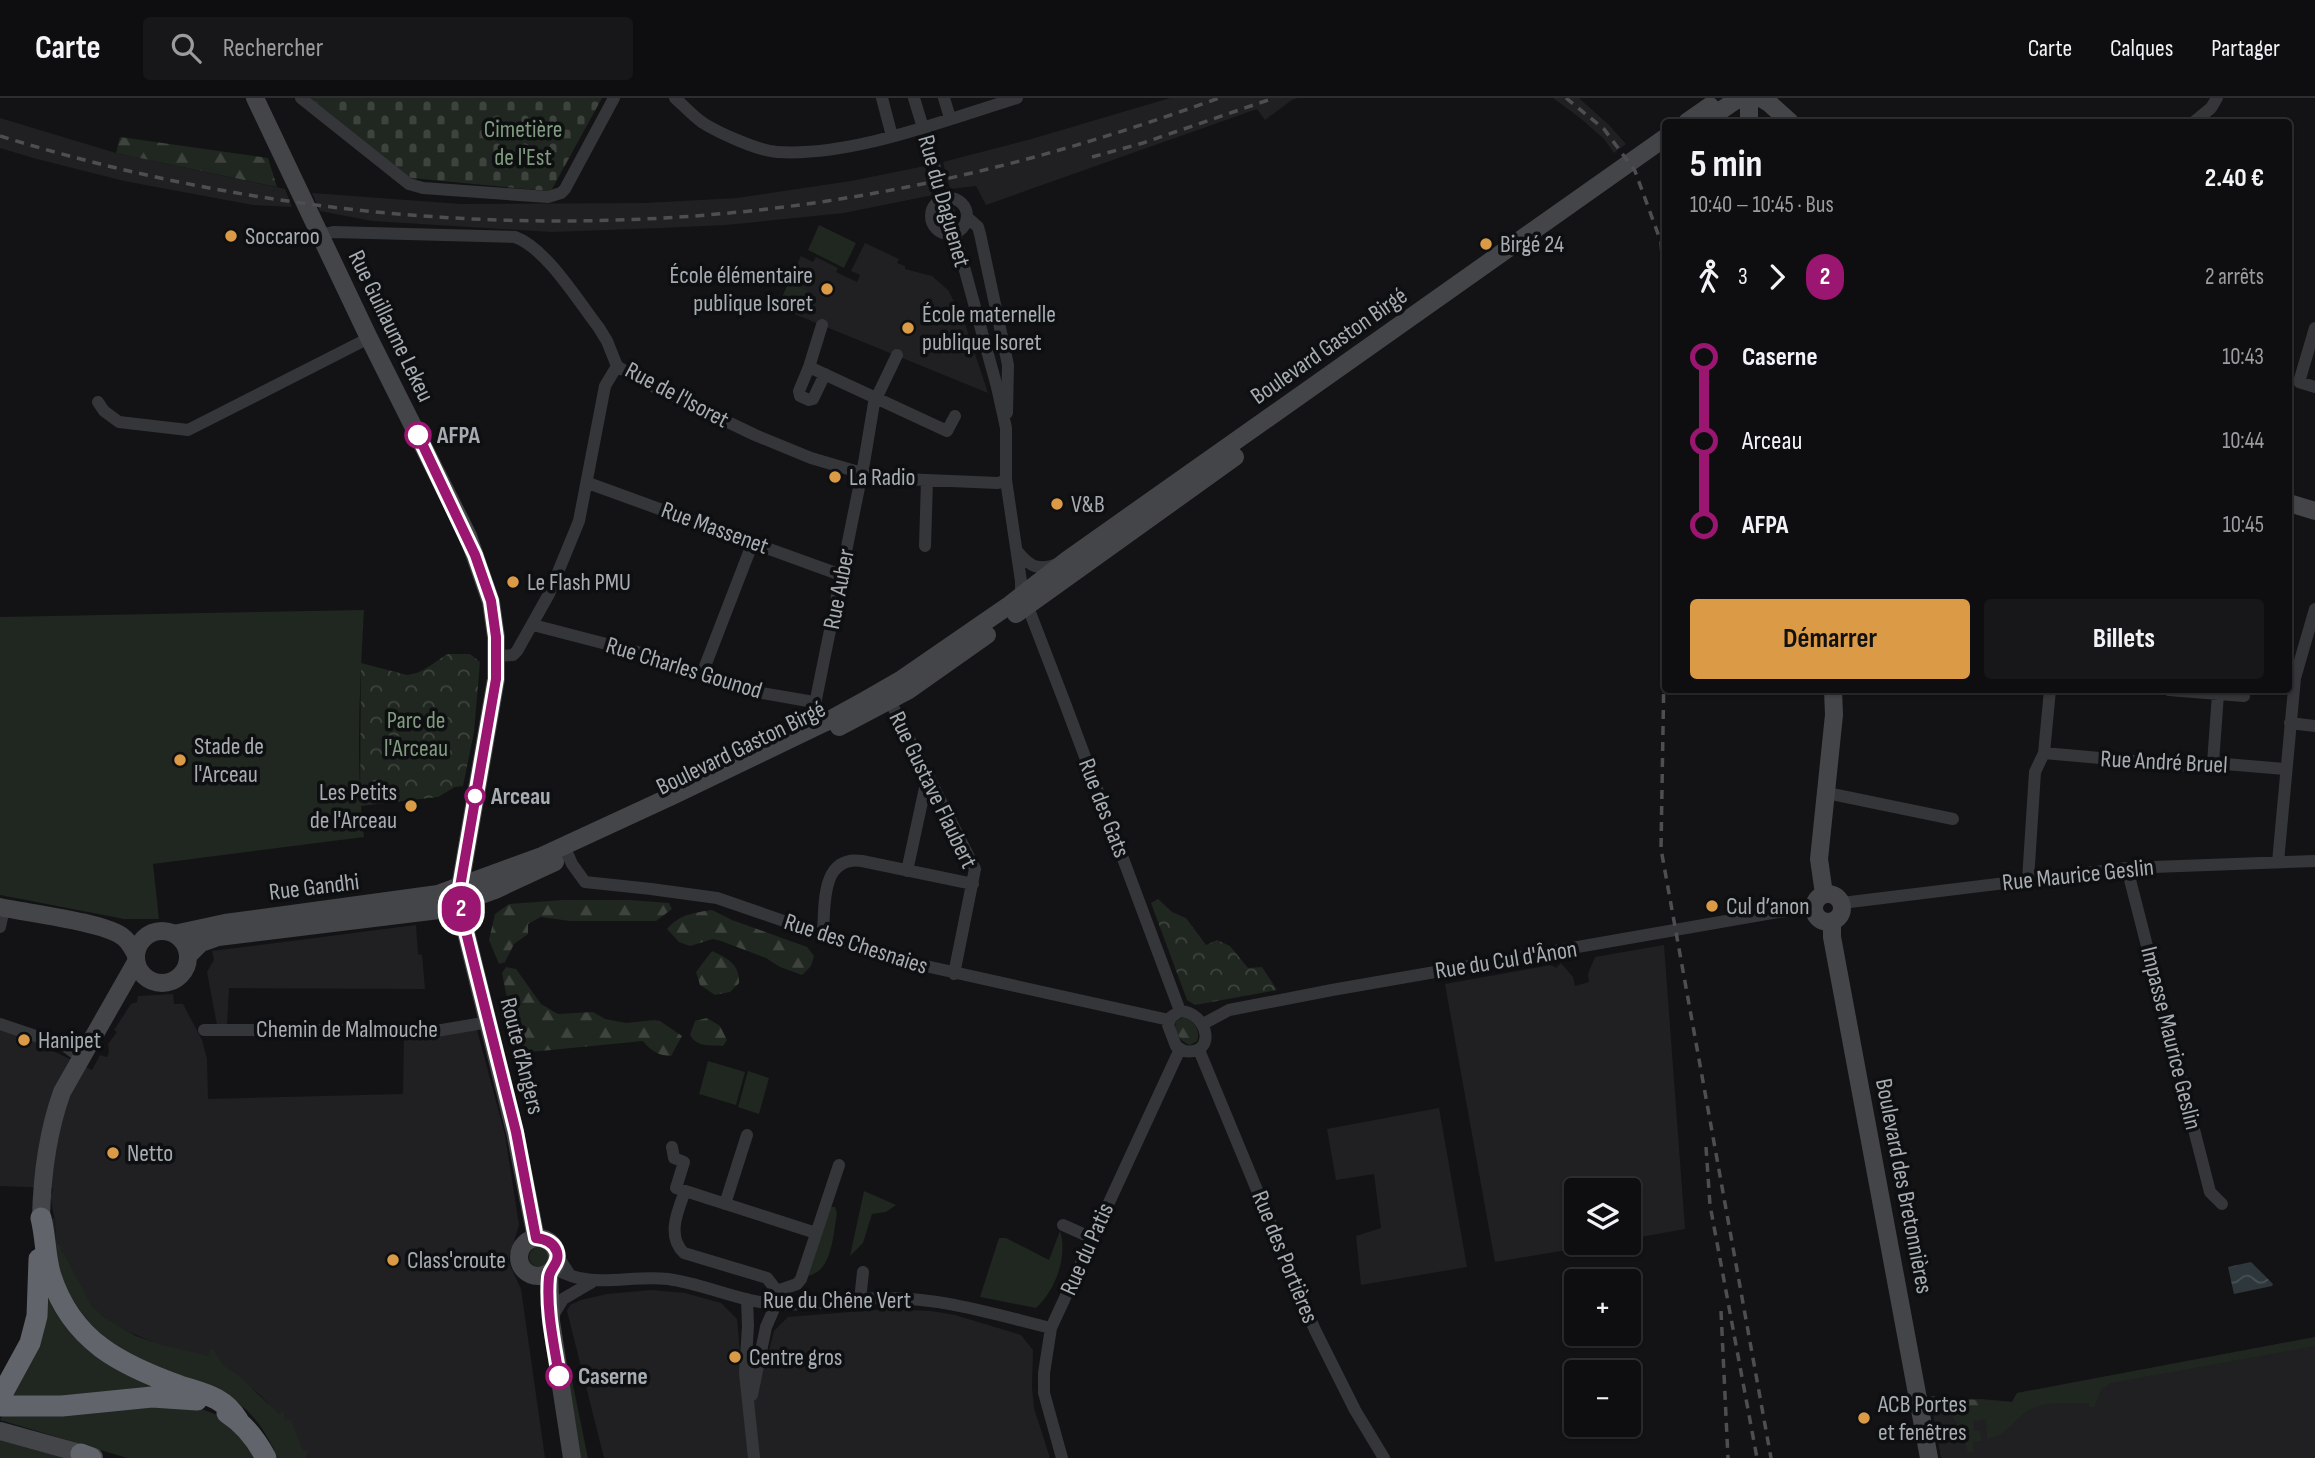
<!DOCTYPE html>
<html lang="fr">
<head>
<meta charset="utf-8">
<style>
	:root { --surface:#0e0e10; --page:#171719; --text:#f1f3f6; --muted:#9b9c9f; --line:#2e2e30; --accent:#db9a45 }
	body { margin:0; font-family:"Sofia Sans Condensed",sans-serif; background:var(--page); color:var(--text); height:100vh; display:flex; flex-direction:column; font-size:26px; white-space:nowrap }
	* { box-sizing:border-box; margin:0 }
	p { font-size:23px; color:var(--muted) }
	.icon { flex:none; width:38px; height:38px; fill:none; stroke:currentColor; stroke-width:2; stroke-linecap:round; stroke-linejoin:round }
	.map { position:relative; flex:1; overflow:hidden }
	.sheet { position:absolute; left:1662px; top:21px; width:630px; height:574px; display:flex; flex-direction:column; background:var(--surface); border-radius:7px; box-shadow:0 2px 5px #0004,0 0 0 2px var(--line) }
	.sheet>* { flex:none }
	.badge { padding:0 14px; border-radius:23px; font-size:24px; line-height:46px }
	.controls { position:absolute; left:1564px; top:1080px; display:grid; gap:14px }
	.controls a { display:grid; place-items:center; width:77px; height:77px; border-radius:7px; background:var(--surface); box-shadow:0 2px 5px #0004,0 0 0 2px var(--line); font-size:35px }
	.map>.badge { position:absolute; translate:-50% -50%; box-shadow:0 0 0 4px #fff }
	.legs { display:flex; align-items:center; gap:10px; height:77px; padding:0 28px; font-size:23px }
	.legs p { margin-inline-start:auto }
	.head { display:flex; align-items:center; justify-content:space-between; height:119px; padding:0 28px }
	h1 { font-size:38px; font-weight:700; line-height:52px }
	.button { display:flex; gap:14px; margin-top:auto; padding:14px 28px }
	.button a { flex:1; height:80px; border-radius:7px; background:var(--accent); color:#111; font-size:28px; font-weight:700; line-height:80px; text-align:center }
	.button a+a { background:var(--page); color:var(--text) }
	ul { padding:0 28px; list-style:none }
	li { display:flex; align-items:center; gap:24px; height:84px; font-size:26px }
	li i { display:grid; place-items:center; width:10px; height:100%; margin:0 9px; background:currentColor }
	li i::after { content:''; width:18px; height:18px; margin:-9px; border:5px solid; border-radius:50%; background:var(--surface) }
	li p { margin-inline-start:auto }
	li:first-child i { background:linear-gradient(#0000 50%,currentColor 0) }
	li:last-child i { background:linear-gradient(currentColor 50%,#0000 0) }
	header { display:flex; align-items:center; gap:42px; box-sizing:border-box; height:98px; padding:0 35px; background:var(--surface); border-bottom:2px solid var(--line) }
	header strong { font-size:33px }
	nav { display:flex; gap:38px; margin-inline-start:auto; font-size:24px }
	.search { width:490px; height:63px; background:var(--page); display:flex; align-items:center; gap:18px; box-sizing:border-box; padding:0 24px; border-radius:7px; color:var(--muted); font-size:26px }
	.map>svg:first-child { display:block }
</style>
</head>
<body>
<header>
<strong>Carte</strong>
<div class="search"><svg class="icon" aria-label="search" viewBox="0 0 24 24"><circle cx="10" cy="10" r="6"/><path d="M15 15l6 6"/></svg>Rechercher</div>
<nav><a>Carte</a><a>Calques</a><a>Partager</a></nav>
</header>
<div class="map">
<svg width="2315" height="1360" viewBox="0 0 2315 1360">
	<defs>
		<pattern id="forest-firs" width="22" height="20" patternUnits="userSpaceOnUse" patternTransform="scale(1.75)"><rect width="22" height="20" fill="#202620"/><path d="M5 1l3.5 6h-7zM16 11l3.5 6h-7z" fill="#3e433e"/></pattern>
		<pattern id="cemetery-stones" width="16" height="16" patternUnits="userSpaceOnUse" patternTransform="scale(1.75)"><rect width="16" height="16" fill="#202620"/><path d="M2 7V4a2 2 0 0 1 4 0v3zM10 15v-3a2 2 0 0 1 4 0v3z" fill="#3e433e"/></pattern>
		<pattern id="park-crowns" width="20" height="18" patternUnits="userSpaceOnUse" patternTransform="scale(1.75)"><rect width="20" height="18" fill="#202620"/><path d="M2 6a3 3 0 1 1 6 0M12 15a3 3 0 1 1 6 0" fill="none" stroke="#3e433e"/></pattern>
		<pattern id="water-waves" width="16" height="10" patternUnits="userSpaceOnUse" patternTransform="scale(1.75)"><rect width="16" height="10" fill="#2e373c"/><path d="M0 5q4-4 8 0t8 0" fill="none" stroke="#495156"/></pattern>
	</defs>
	<rect width="100%" height="100%" fill="#131315"/>
	<path fill="#202022" d="M1170 0H1298L1292 2 1265 22 1257 11 986 107 976 88 950 91 943 64 1028 42Z
		M1553 0H1579L1609 27 1626 46 1614 55 1604 41 1580 20Z
		M0 20 116 55 285 91 292 109 253 107 124 83 33 60 0 50Z
		M925 68 933 97 844 115 726 127 660 130 552 134 372 123 320 113 312 95 461 106 645 105 737 100 851 83Z
		M865 145 899 161 897 165 905 168V171L932 178 948 192 964 223 988 295 787 213 788 210 779 206 801 158 813 164 816 159 838 170 836 174 857 184 860 177 851 173Z
		M416 827 418 856 422 857 425 891 229 890 227 927H217L207 874 214 862 212 853Z
		M1664 847 1685 1131 1629 1141V1092H1577V1144L1609 1145 1495 1164 1445 886 1551 867 1556 870 1561 865 1573 879 1575 888 1589 884 1588 876 1595 859Z
		M173 896 174 906H183L202 942 207 961 208 1001 403 996 404 935 476 928 505 1037 511 1075 519 1127 508 1163 521 1191 545 1360H301L267 1304 259 1296 249 1288 112 1226 90 1207 64 1155H61V1148L56 1143 55 1124 50 1097 52 1096 53 1090 0 1088V931L27 940 92 972 100 957 107 959 109 954 108 946 117 934 114 932 131 906 137 904 138 898Z
		M1439 1010 1467 1169 1361 1187 1356 1138 1381 1130 1374 1076 1336 1082 1327 1031Z
		M651 1192 685 1195 721 1205 737 1221 741 1265H766L774 1233 788 1219 887 1211 931 1213 955 1217 1021 1237 1033 1252 1032 1289 1034 1310 1050 1360H604L567 1213 570 1207 581 1202 607 1196Z
		M2315 1239V1360H1941L1930 1298 1958 1301H1983L2012 1304 2017 1295Z"/>
	<path fill="#202620" d="M819 127 856 145 844 170 808 152Z
		M789 184 814 196 807 211 782 199Z
		M364 512C360 587 355 664 364 739L153 766 159 821H124L0 797V519Z
		M708 963 745 974 736 1007 699 996Z
		M748 973 769 980 759 1016 738 1009Z
		M864 1093 896 1107 886 1114 872 1116 863 1145 850 1158Z
		M832 1109H835L837 1115C833 1136 833 1174 807 1178L828 1111Z
		M54 1120 56 1143 61 1148V1155H64L91 1207 105 1220 136 1238 155 1245 208 1258 210 1251H213L224 1268 238 1277 279 1316 284 1313V1321L291 1322 303 1352 308 1353 306 1360H278C267 1337 255 1315 233 1302 220 1294 203 1289 189 1284 130 1260 88 1241 61 1179 54 1163 54 1140 51 1122Z
		M1060 1133C1068 1157 1056 1192 1036 1210L980 1199 999 1140H1006L1049 1162Z
		M529 1159a10 10 0 1 1 20 0a10 10 0 1 1-20 0Z
		M47 1181 56 1201 160 1288 86 1299 11 1301Z
		M2315 1239V1248L2111 1285 2101 1292 2094 1309H2089V1305C2072 1306 2049 1303 2033 1310 2014 1319 2010 1337 1987 1341L1986 1321 1973 1323 1974 1333H1980L1982 1343 1973 1344 1974 1354 1968 1355 1962 1334 1949 1314 2002 1303 2012 1304 2017 1295Z
		M570 1277 572 1282 588 1360H580L568 1281Z
		M194 1308 220 1318 259 1360H127L0 1322 4 1314Z
		M0 1341 68 1360H0Z"/>
	<path fill="url(#forest-firs)" d="M120 39 268 60 277 89 116 55Z
		M563 802H629L669 805 672 811 656 823H570L541 819 528 826V836L514 846 505 864 499 866 489 842 495 816 509 806Z
		M712 812 732 822 807 849 814 858 811 868 802 877 780 869 766 860 721 843 713 841 690 848 679 844 667 831C680 816 693 815 712 812Z
		M712 853C727 860 740 866 739 885L730 894 715 897 700 887 696 874Z
		M506 869 516 871 541 906 558 916 593 914 605 921 626 925 654 922 660 923 682 938 671 958C659 958 650 952 643 943L530 954 536 1006 532 1009 528 1005 502 875Z
		M1184 919C1194 923 1201 933 1197 943L1190 947C1180 944 1173 932 1176 923Z
		M707 920 720 928 727 942 723 948C710 947 698 950 690 937L695 923Z
		M1930 1298 1958 1301 2002 1303 1949 1314Z"/>
	<path fill="url(#cemetery-stones)" d="M311 0H602L552 91 548 93 411 80Z"/>
	<path fill="url(#park-crowns)" d="M448 556H470L480 564 474 634 463 688 455 689 438 699 360 708 361 565 407 577C423 576 435 563 448 556Z
		M1158 801 1172 814 1186 820 1206 847 1217 842 1230 848 1248 870 1262 869 1277 892 1195 907 1187 902 1151 805Z"/>
	<path fill="url(#water-waves)" d="M2251 1164 2273 1186 2272 1188 2234 1196 2228 1169Z"/>
	<g fill="none" stroke-linecap="round" stroke-linejoin="round">
		<path stroke="#353639" stroke-width="12" d="M301 0 409 86 423 90 548 99 561 95 565 91 614 0
			M675 0C684 8 693 18 703 25 719 35 759 53 777 54 852 59 945 22 1017 0
			M882 0 892 38
			M944 0 950 20
			M2194 24 2211 10 2217 0
			M931 118a18 18 0 1 1 36 0a18 18 0 1 1-36 0Z
			M968 120 978 129 980 136 1008 267 1007 315
			M319 137 333 134 515 139C546 150 578 203 599 230L607 243 617 268 638 281 755 337 811 360 879 380 998 385 1006 382
			M2315 230 2299 284 2315 289
			M809 269 822 227
			M825 276 813 301 809 302 800 298 799 293 809 269 947 333 955 318
			M997 289 1006 330V382L1021 483V498L1031 517 1066 608 1180 913
			M98 304 104 313 119 324 188 332 369 240
			M588 385 841 477
			M925 448 927 382
			M1017 453C1030 469 1038 473 1058 466
			M533 527 645 556 745 592 808 603 815 606 824 625
			M496 558 513 557 517 553 549 496 579 423 605 288 617 268
			M702 576 753 444
			M2169 592 2244 598
			M886 595 975 771 954 876
			M815 606 864 365 874 305 897 257
			M2290 625 2315 628
			M2044 655 2200 669 2213 665 2285 671
			M2213 665 2218 596
			M1827 695 1953 721
			M564 748 572 766 585 784 651 791 717 800 894 861 1169 922
			M2278 764 2295 580 2315 511
			M2127 770 2210 1094 2222 1106
			M907 773 928 676
			M2028 782 2035 674 2044 655 2050 592
			M1842 805 2127 770 2315 763
			M0 829 4 810
			M823 837C825 809 820 757 862 763L973 786
			M1180 913C1208 914 1218 958 1184 953L1176 948 1168 927 1171 919Z
			M0 926 65 948 80 959
			M1203 926 1229 912 1332 892 1772 815 1814 810
			M204 932H397L436 933 489 924
			M1199 952 1315 1232 1355 1312 1384 1360
			M672 1049 674 1060 684 1064 676 1090 816 1135
			M685 1093C678 1112 666 1138 684 1155L767 1180 777 1193 797 1186 801 1181 839 1067
			M725 1106 747 1037
			M1063 1127 1092 1140
			M557 1157 570 1177
			M554 1170C592 1193 628 1176 668 1181 705 1186 740 1204 777 1206 813 1209 849 1200 884 1200 940 1199 997 1217 1051 1230
			M747 1201 748 1228 745 1275 754 1360
			M860 1202 863 1174
			M552 1219 563 1201 592 1184
			M752 1297 766 1229 776 1206
			M1062 1360 1044 1295V1275L1051 1230 1180 951"/>
		<path stroke="#434549" stroke-width="18" d="M255 0 369 240 468 438 491 504 496 539V581L460 789 459 806 515 1034 536 1140
			M1749 0V24
			M1761 0 1769 5 1790 24
			M1687 24 1710 8
			M1704 24 1739 0
			M2289 405 2315 413
			M1016 516 1235 359
			M839 629 909 592 987 537
			M1814 810a14 14 0 1 1 28 0a14 14 0 1 1-28 0Z
			M1824 796 1819 761 1834 617 1833 592
			M0 809C27 815 105 824 123 839 129 843 132 850 136 857
			M1832 824V839L1929 1360
			M136 859a26 26 0 1 1 52 0a26 26 0 1 1-52 0Z
			M174 836 225 825 438 796 542 758 674 697 824 625 864 603 902 581 1008 508 1067 462 1666 39
			M188 858 201 845 218 839 439 812 495 792 555 764
			M41 1120C42 1076 47 1036 62 994L136 864
			M519 1159a19 19 0 1 1 38 0a19 19 0 1 1-38 0Z
			M549 1175 551 1223 572 1360
			M0 1333 94 1359"/>
		<path stroke="#61646a" stroke-width="21" d="M41 1120C46 1140 45 1160 51 1178 72 1243 121 1267 180 1288 205 1296 224 1299 238 1322
			M0 1300 30 1245 37 1218 39 1161
			M0 1308H62L152 1299 197 1302
			M227 1315C244 1326 256 1341 266 1360
			M81 1356 91 1360"/>
		<path stroke="#4c4e52" stroke-width="3.5" stroke-dasharray="9 7" stroke-linecap="butt" d="M1566 0 1604 31 1635 73 1661 144 1666 218
			M0 38C291 128 607 149 907 89 1014 68 1117 37 1219 0
			M1092 59 1143 45 1274 0
			M1666 452 1661 751 1771 1360
			M1706 1049 1710 1107 1757 1360
			M1721 1213 1728 1360"/>
		<path stroke="#353639" stroke-width="12" d="M914 0 953 129 997 289"/>
	</g>
	<g fill="none" stroke-linecap="round" stroke-linejoin="round">
		<g stroke="#fff" stroke-width="16">
			<path id="line-1" d="M418 337 475 457 491 503 496 539V581L460 789 459 806 516 1034 536 1140C545 1141 554 1144 557 1154 560 1165 550 1170 549 1179 546 1212 554 1246 559 1278"/>
		</g>
		<use href="#line-1" stroke="#9b1670" stroke-width="10"/>
	</g>
	<g fill="#db9a45" stroke="#0e0f10" stroke-width="2.5">
		<circle cx="231" cy="138" r="7"/>
		<circle cx="1486" cy="146" r="7"/>
		<circle cx="827" cy="191" r="7"/>
		<circle cx="908" cy="230" r="7"/>
		<circle cx="835" cy="379" r="7"/>
		<circle cx="1057" cy="406" r="7"/>
		<circle cx="513" cy="484" r="7"/>
		<circle cx="180" cy="662" r="7"/>
		<circle cx="411" cy="708" r="7"/>
		<circle cx="1712" cy="808" r="7"/>
		<circle cx="24" cy="942" r="7"/>
		<circle cx="113" cy="1055" r="7"/>
		<circle cx="393" cy="1162" r="7"/>
		<circle cx="735" cy="1259" r="7"/>
		<circle cx="1864" cy="1320" r="7"/>
	</g>
	<g fill="#fff" stroke="#9b1670" stroke-width="3.5">
		<circle cx="418" cy="337" r="12"/>
		<circle cx="475" cy="698" r="9"/>
		<circle cx="559" cy="1278" r="12"/>
	</g>
	<g text-anchor="middle" dominant-baseline="central" stroke-width="7" stroke-linejoin="round" paint-order="stroke">
		<g font-size="24" fill="#819c80" stroke="#0e0f10">
			<text x="523" y="31">Cimetière<tspan x="523" dy="28">de l'Est</tspan></text>
			<text x="416" y="622">Parc de<tspan x="416" dy="28">l'Arceau</tspan></text>
		</g>
		<g font-size="24" fill="#a7acb3" stroke="#0e0f10">
			<text transform="translate(944 103) rotate(74)">Rue du Daguenet</text>
			<text transform="translate(391 228) rotate(64)">Rue Guillaume Lekeu</text>
			<text transform="translate(1329 248) rotate(-35)">Boulevard Gaston Birgé</text>
			<text transform="translate(677 297) rotate(28)">Rue de l'Isoret</text>
			<text transform="translate(715 430) rotate(20)">Rue Massenet</text>
			<text transform="translate(839 491) rotate(-79)">Rue Auber</text>
			<text transform="translate(684 570) rotate(17)">Rue Charles Gounod</text>
			<text transform="translate(741 650) rotate(-26)">Boulevard Gaston Birgé</text>
			<text transform="translate(2164 664) rotate(3)">Rue André Bruel</text>
			<text transform="translate(933 692) rotate(64)">Rue Gustave Flaubert</text>
			<text transform="translate(1104 710) rotate(69)">Rue des Gats</text>
			<text transform="translate(2078 777) rotate(-6)">Rue Maurice Geslin</text>
			<text transform="translate(314 789) rotate(-7)">Rue Gandhi</text>
			<text transform="translate(856 846) rotate(18)">Rue des Chesnaies</text>
			<text transform="translate(1506 862) rotate(-9)">Rue du Cul d'Ânon</text>
			<text x="347" y="931">Chemin de Malmouche</text>
			<text transform="translate(2171 940) rotate(76)">Impasse Maurice Geslin</text>
			<text transform="translate(522 958) rotate(76)">Route d’Angers</text>
			<text transform="translate(1904 1088) rotate(79)">Boulevard des Bretonnières</text>
			<text transform="translate(1087 1151) rotate(-66)">Rue du Patis</text>
			<text transform="translate(1285 1159) rotate(68)">Rue des Portières</text>
			<text x="837" y="1202">Rue du Chêne Vert</text>
		</g>
		<g font-size="24" fill="#a7acb3" stroke="#0e0f10" text-anchor="start">
			<text x="245" y="138">Soccaroo</text>
			<text x="1500" y="146">Birgé 24</text>
			<text x="813" y="177" text-anchor="end">École élémentaire<tspan x="813" dy="28">publique Isoret</tspan></text>
			<text x="922" y="216">École maternelle<tspan x="922" dy="28">publique Isoret</tspan></text>
			<text x="849" y="379">La Radio</text>
			<text x="1071" y="406">V&amp;B</text>
			<text x="527" y="484">Le Flash PMU</text>
			<text x="194" y="648">Stade de<tspan x="194" dy="28">l'Arceau</tspan></text>
			<text x="397" y="694" text-anchor="end">Les Petits<tspan x="397" dy="28">de l'Arceau</tspan></text>
			<text x="1726" y="808">Cul d’anon</text>
			<text x="38" y="942">Hanipet</text>
			<text x="127" y="1055">Netto</text>
			<text x="407" y="1162">Class'croute</text>
			<text x="749" y="1259">Centre gros</text>
			<text x="1878" y="1306">ACB Portes<tspan x="1878" dy="28">et fenêtres</tspan></text>
		</g>
		<g font-size="24" font-weight="bold" fill="#a7acb3" stroke="#0e0f10" text-anchor="start">
			<text x="437" y="337">AFPA</text>
			<text x="491" y="698">Arceau</text>
			<text x="578" y="1278">Caserne</text>
		</g>
	</g>
</svg>
<div class="controls">
<a><svg class="icon" aria-label="layers" viewBox="0 0 24 24"><path d="M12 4l9 5-9 5-9-5zM3 14l9 5 9-5"/></svg></a>
<a>+</a>
<a>−</a>
</div>
<b class="badge" style="left:461px;top:811px;background:#9b1670;color:#fff">2</b>
<section class="sheet">
<div class="head"><div><h1>5 min</h1><p>10:40 – 10:45 · Bus</p></div><b>2.40 €</b></div>
<div class="legs"><svg class="icon" aria-label="walk" viewBox="0 0 24 24"><circle cx="13" cy="4" r="2"/><path d="M13 8l-2 6 4 7M11 14l-3 7M7 12l3-4h3l4 4"/></svg>3<svg class="icon" aria-label="forward" viewBox="0 0 24 24"><path d="M9 5l7 7-7 7"/></svg><b class="badge" style="background:#9b1670;color:#fff">2</b><p>2 arrêts</p></div>
<ul>
<li><i style="color:#9b1670"></i><b>Caserne</b><p>10:43</p></li>
<li><i style="color:#9b1670"></i><span>Arceau</span><p>10:44</p></li>
<li><i style="color:#9b1670"></i><b>AFPA</b><p>10:45</p></li>
</ul>
<div class="button"><a>Démarrer</a><a>Billets</a></div>
</section>
</div>
</body>
</html>
